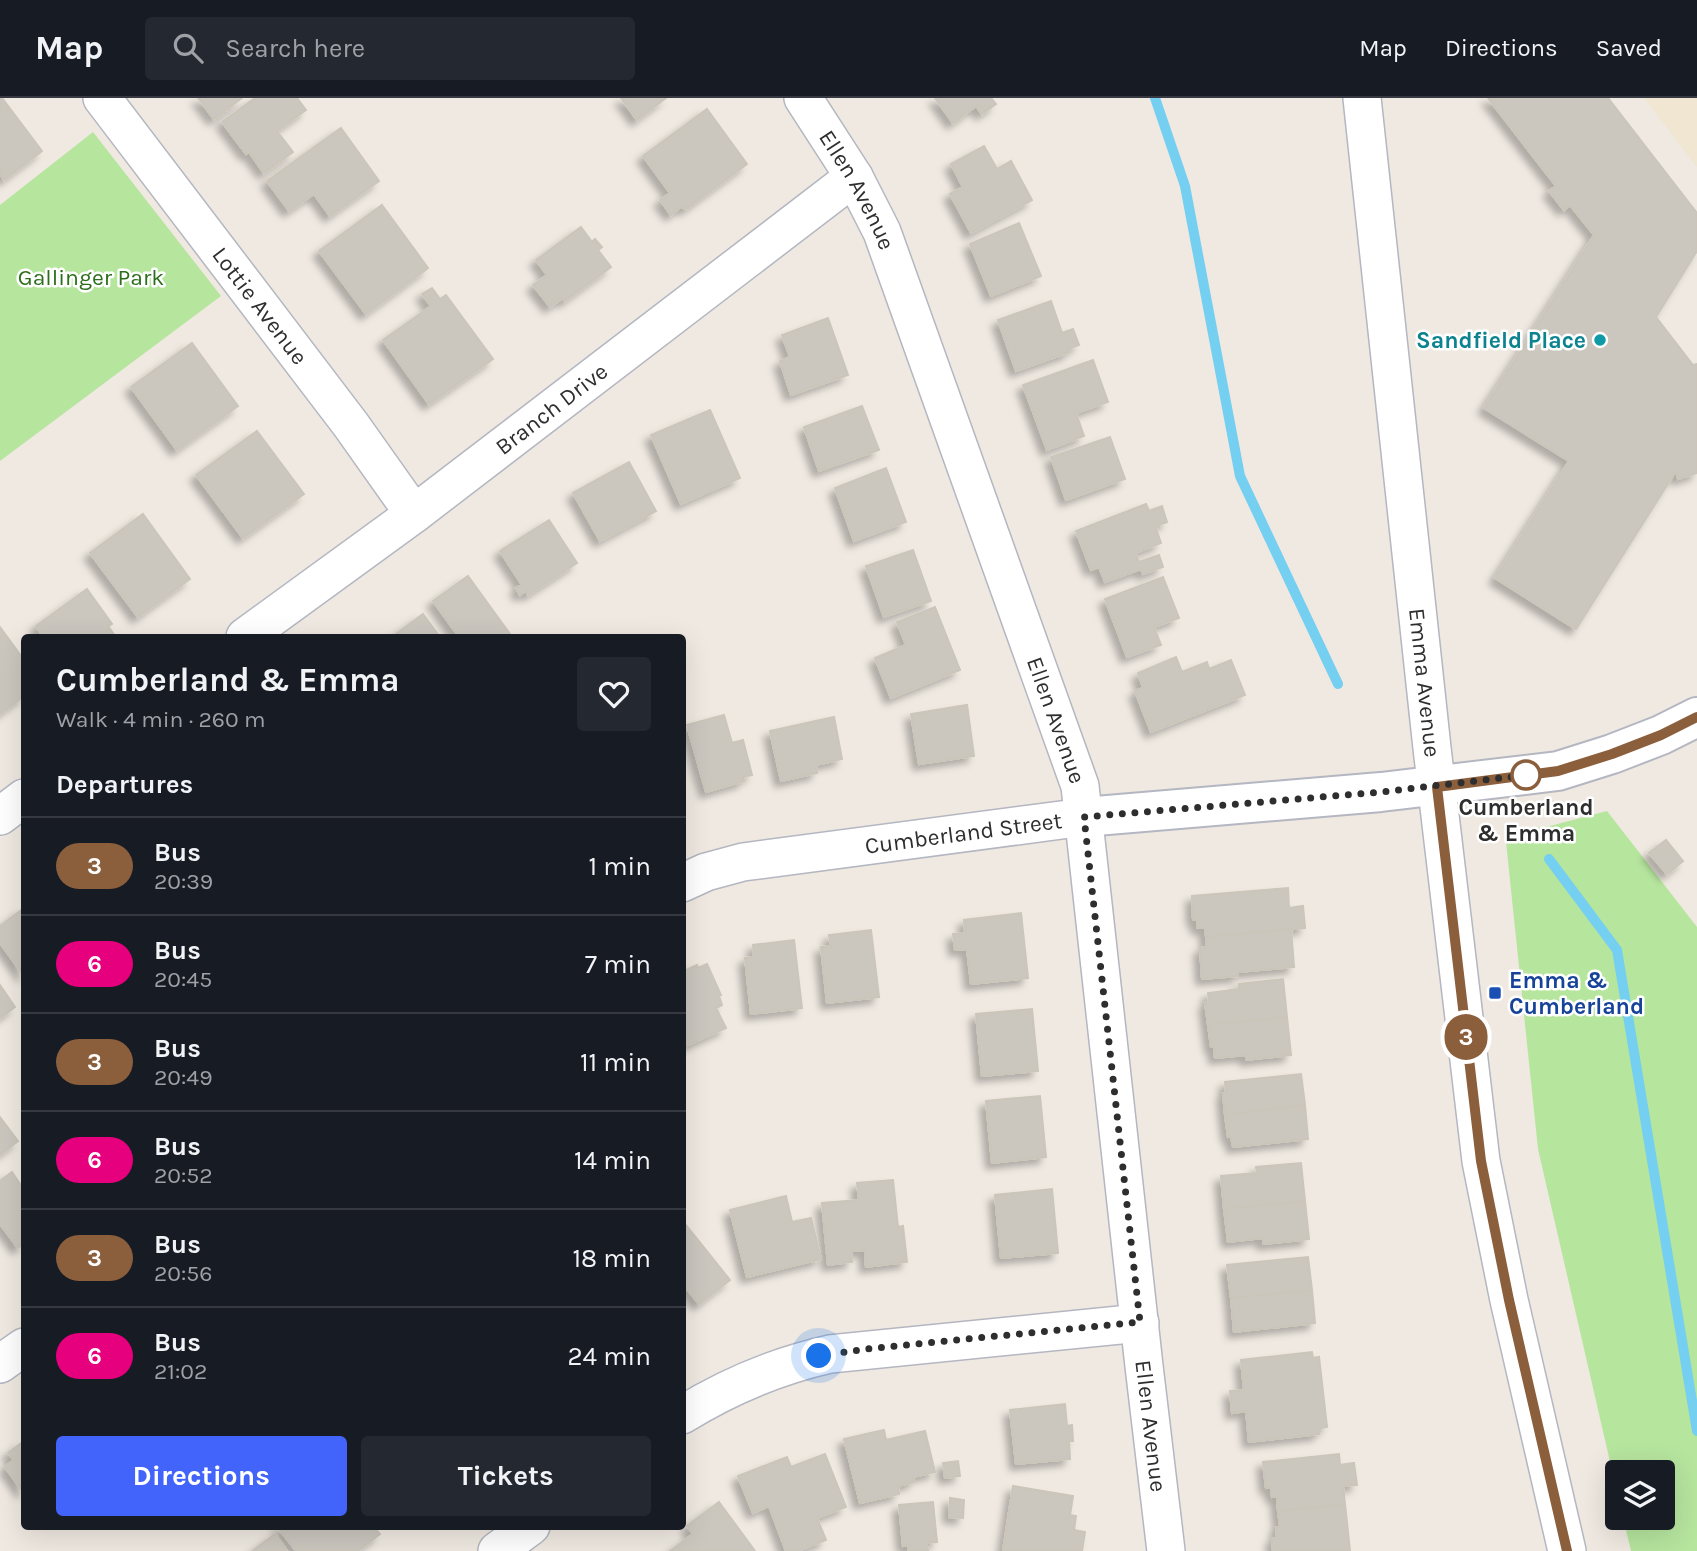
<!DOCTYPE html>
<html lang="en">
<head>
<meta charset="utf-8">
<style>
	:root { --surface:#171b24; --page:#242831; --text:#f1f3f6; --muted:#9ea1a6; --line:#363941; --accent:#4264fb }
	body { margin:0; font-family:Karla,sans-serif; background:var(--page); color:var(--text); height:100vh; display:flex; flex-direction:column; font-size:26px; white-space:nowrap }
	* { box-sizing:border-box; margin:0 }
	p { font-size:23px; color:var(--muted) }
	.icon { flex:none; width:38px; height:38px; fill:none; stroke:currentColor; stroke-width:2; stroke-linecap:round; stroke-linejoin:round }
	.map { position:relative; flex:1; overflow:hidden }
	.side { position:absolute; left:21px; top:536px; width:665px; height:896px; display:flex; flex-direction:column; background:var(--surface); border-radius:7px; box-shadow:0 7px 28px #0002 }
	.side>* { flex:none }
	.badge { padding:0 14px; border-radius:23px; font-size:24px; line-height:46px }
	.buttons { position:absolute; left:1605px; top:1362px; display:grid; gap:14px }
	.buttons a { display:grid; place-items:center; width:70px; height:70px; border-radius:7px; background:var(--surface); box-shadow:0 7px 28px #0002; font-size:35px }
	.you { position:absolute; width:35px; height:35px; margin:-18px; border:5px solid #fff; border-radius:50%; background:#1a73e8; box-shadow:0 0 0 10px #1a73e833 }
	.map>.badge { position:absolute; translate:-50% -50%; box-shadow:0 0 0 4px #fff }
	h2 { padding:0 35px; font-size:26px; line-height:63px }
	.round { display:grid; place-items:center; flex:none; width:74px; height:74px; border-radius:7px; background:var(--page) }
	.summary { display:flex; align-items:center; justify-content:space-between; height:119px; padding:0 35px }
	h1 { font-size:33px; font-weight:700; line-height:52px }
	.button { display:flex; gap:14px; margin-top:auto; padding:14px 35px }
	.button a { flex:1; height:80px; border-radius:7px; background:var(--accent); color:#fff; font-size:28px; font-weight:700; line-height:80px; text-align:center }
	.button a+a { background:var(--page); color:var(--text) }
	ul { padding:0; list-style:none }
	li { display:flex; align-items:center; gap:21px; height:98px; padding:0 35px; border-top:2px solid var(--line) }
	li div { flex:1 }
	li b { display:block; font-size:26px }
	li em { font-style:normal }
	li .badge { min-width:77px; font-weight:700; text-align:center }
	header { display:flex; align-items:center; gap:42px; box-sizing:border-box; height:98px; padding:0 35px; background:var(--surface); border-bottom:2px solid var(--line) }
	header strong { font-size:33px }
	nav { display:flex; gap:38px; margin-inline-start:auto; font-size:24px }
	.search { width:490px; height:63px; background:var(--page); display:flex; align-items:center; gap:18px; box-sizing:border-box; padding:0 24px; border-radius:7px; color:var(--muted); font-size:26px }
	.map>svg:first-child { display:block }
</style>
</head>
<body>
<header>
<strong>Map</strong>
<div class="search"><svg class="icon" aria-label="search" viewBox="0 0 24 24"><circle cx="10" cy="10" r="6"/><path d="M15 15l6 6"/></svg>Search here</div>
<nav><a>Map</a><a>Directions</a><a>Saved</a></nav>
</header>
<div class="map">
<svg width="1697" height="1453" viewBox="0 0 1697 1453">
	<defs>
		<filter id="shadow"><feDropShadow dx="-6" dy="6" stdDeviation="3.5" flood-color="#0004"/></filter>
	</defs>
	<rect width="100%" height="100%" fill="#efe9e1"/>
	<path fill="#f0e6d1" d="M1644 0H1697V69Z"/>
	<path fill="#b6e59e" d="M93 34 221 198 0 363V107Z
		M1607 713 1697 829V1453H1631L1623 1419H1662V1374H1617V1394L1538 1051 1505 734 1550 728Z"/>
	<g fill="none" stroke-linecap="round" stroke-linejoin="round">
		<path stroke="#75cff0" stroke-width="10" d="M1155 0 1185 88 1240 378 1338 586
			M1549 761 1617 852 1697 1333"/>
	</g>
	<path fill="#cbc7bf" stroke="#cbc5ba" stroke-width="2" filter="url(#shadow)" d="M0 0H2L42 53 4 82 0 76Z
		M198 0H242L214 21Z
		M255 0H297L306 12 277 33 293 54 264 75 249 54 246 56 222 24Z
		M621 0H666L637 22Z
		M935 0H991L996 6 982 16 976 8 953 25Z
		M1488 0H1608L1697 115V153L1656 219 1693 267 1697 266V375L1678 381 1676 373 1576 531 1495 480 1569 363 1484 310 1594 137 1570 107 1564 112 1549 93 1556 88Z
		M707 11 747 66 686 111 681 109 671 117 660 102 670 95 643 58Z
		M341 30 379 83 330 118 314 96 289 113 267 83Z
		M984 48 997 71 1011 63 1032 102 971 135 950 96 963 89 951 66Z
		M382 107 428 170 366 216 319 153Z
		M1019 125 1041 178 991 198 970 146Z
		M581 129 592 144 595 141 602 149 598 152 611 169 565 203 563 200 550 209 533 187 547 177 536 162Z
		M432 190 440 201 446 197 493 261 429 306 383 242 431 208 422 196Z
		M1051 203 1062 235 1073 231 1079 247 1068 251 1070 254 1016 273 998 222Z
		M828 220 848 277 791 297 780 263 790 259 782 237Z
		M192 245 238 308 177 352 131 289Z
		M1093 262 1108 304 1076 315 1084 338 1047 352 1023 287Z
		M862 308 879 352 819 373 804 329Z
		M710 312 740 380 681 406 651 337Z
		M257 333 304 396 243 440 196 377Z
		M1110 339 1125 381 1066 402 1051 359Z
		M629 364 656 413 600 443 573 395Z
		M886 370 906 424 854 443 835 390Z
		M1146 406 1149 413 1162 408 1167 424 1155 428 1161 445 1135 455 1139 464 1159 457 1163 469 1143 476 1141 471 1105 484 1099 469 1091 472 1076 433Z
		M143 416 190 481 138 519 90 455Z
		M549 422 577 465 528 497 526 493 520 497 516 490 522 487 500 453Z
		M913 452 931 503 884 519 866 468Z
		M468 478 510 536 506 539H459L433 503Z
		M1163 479 1179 520 1154 529 1161 547 1127 559 1105 501Z
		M87 491 112 526 108 528 115 538 43 539 36 528Z
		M935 509 960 572 891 600 875 560 906 547 897 524Z
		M423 516 440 539H392Z
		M0 529 24 562V598L0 616Z
		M1176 559 1182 574 1207 564 1209 571 1231 562 1245 597 1151 634 1135 593 1143 590 1138 575Z
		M967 607 974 658 919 666 911 616Z
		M724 617 732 645 743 642 752 677 743 679 744 683 706 694 687 627Z
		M834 619 842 661 816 667 817 675 781 683 770 633Z
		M1666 742 1683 763 1667 776 1649 755Z
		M1288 790 1289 810 1303 808 1305 830 1206 839 1205 830H1197V822H1193L1192 798Z
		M24 810V878L0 845V828Z
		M1021 815 1028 880 971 886 967 851 955 852 953 836 965 835 964 822Z
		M1291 831 1294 869 1238 874V878L1202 881 1200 850 1207 849 1206 839Z
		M871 832 879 899 827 905 821 849 831 848 829 837Z
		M794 842 802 910 751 916 745 860 754 859 753 847Z
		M707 866 721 897 719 898 722 907 716 910 726 930 688 947 682 936V874L697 867 698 870Z
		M1283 881 1287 919 1208 927 1205 905 1209 904 1208 895 1239 891V886Z
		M0 887 15 909 0 920Z
		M1032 911 1038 973 982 978 976 916Z
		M1287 919 1291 957 1246 962V957L1215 960 1214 949H1211L1208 927Z
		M1301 976 1305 1007 1225 1017 1223 995H1226L1225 984Z
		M1040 998 1046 1059 992 1065 986 1003Z
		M1305 1007 1308 1041 1233 1049 1231 1038 1228 1039 1225 1017Z
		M0 1019 18 1043 0 1057Z
		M1301 1065 1305 1103 1224 1111 1221 1078 1257 1075 1256 1069Z
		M12 1074 24 1092V1145L18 1150 0 1126V1083Z
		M893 1082 898 1129 903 1128 907 1164 866 1169 865 1152 851 1153 852 1164 828 1167 822 1105 859 1102 857 1085Z
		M1052 1091 1058 1155 1001 1160 995 1097Z
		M786 1098 792 1124 811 1120 821 1161 747 1179 730 1112Z
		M1305 1103 1309 1141 1263 1146V1140L1228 1144 1224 1111Z
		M682 1122 730 1182 699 1206 682 1185Z
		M1308 1159 1312 1192 1231 1200 1227 1167Z
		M1312 1192 1315 1225 1234 1234 1231 1200Z
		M1312 1254 1313 1260 1319 1259 1327 1329 1321 1330 1319 1336 1249 1344 1246 1313 1232 1315 1230 1293 1244 1292 1241 1262Z
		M1065 1306 1067 1328 1072 1327 1073 1343H1069L1070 1361 1016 1366 1010 1312Z
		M884 1332 886 1342 925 1333 935 1374 913 1379 914 1384 898 1388 899 1396 860 1405 844 1341Z
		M24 1343V1393L23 1394 5 1369 14 1362 8 1355Z
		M825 1356 846 1409 817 1420 826 1442 798 1453H786L769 1408 753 1415 738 1378 787 1359 791 1369Z
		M1339 1356 1340 1367 1354 1365 1357 1387 1343 1388 1345 1406 1278 1413 1277 1398 1272 1399 1271 1389 1266 1390 1263 1364Z
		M958 1363 960 1378 945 1380 943 1365Z
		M1013 1388 1073 1398 1070 1417 1076 1418 1074 1432 1085 1434 1082 1453H1003Z
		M950 1400 964 1402 963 1420 949 1419Z
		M719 1404 755 1453H670L693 1436 687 1428Z
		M933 1404 937 1444 926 1445 928 1452 908 1453V1447L903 1448 899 1407Z
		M1345 1406 1350 1453H1273L1272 1440H1277L1276 1429H1280L1278 1413Z
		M277 1428H373L380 1436 358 1453H296Z
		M275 1436 287 1453H252Z"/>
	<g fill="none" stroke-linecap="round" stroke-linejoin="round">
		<g stroke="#b4b7c1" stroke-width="40">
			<g id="minor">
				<path id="s1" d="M102 0 351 327 414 416"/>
				<path id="s2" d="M803 0 854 79 882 134 1080 688 1144 1268 1166 1453"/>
				<path id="s3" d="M1362 0 1432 650 1481 1063 1509 1202 1567 1453"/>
				<path id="s4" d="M245 539 414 416 854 79"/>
				<path d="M0 718 24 700"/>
				<path id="s5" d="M682 785 706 774 743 764 1084 719"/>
				<path d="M0 1266 24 1249"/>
				<path d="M682 1317C729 1288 777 1268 830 1256L1140 1225"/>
				<path d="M497 1453 531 1428"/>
			</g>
		</g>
		<g stroke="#b4b7c1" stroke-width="42">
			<path id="tertiary" d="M1084 719 1381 694 1558 673 1612 656 1661 637 1697 619"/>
		</g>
		<use href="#minor" stroke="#fff" stroke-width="37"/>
		<use href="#tertiary" stroke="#fff" stroke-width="38"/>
	</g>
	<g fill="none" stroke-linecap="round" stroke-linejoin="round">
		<g stroke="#fff" stroke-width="16">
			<path id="line" d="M1567 1453 1509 1202 1481 1063 1437 689 1558 673 1612 656 1661 637 1697 619"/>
		</g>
		<use href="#line" stroke="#8b5e3c" stroke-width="10"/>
		<path stroke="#2e2e2e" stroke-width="7" stroke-dasharray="0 12.6" d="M819 1258 866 1251 1140 1224 1084 719 1381 694 1536 676 1526 677"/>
	</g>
	<circle fill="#0f9aa8" stroke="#fff" stroke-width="2.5" cx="1600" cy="242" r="7"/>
	<circle fill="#fff" stroke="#8b5e3c" stroke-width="3.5" cx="1526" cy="677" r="14"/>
	<rect fill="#1a4fb4" stroke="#fff" stroke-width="2.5" x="1488" y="888" width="14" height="14" rx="3.5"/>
	<g text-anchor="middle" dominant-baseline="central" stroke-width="5" stroke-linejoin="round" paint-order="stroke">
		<g font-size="23" fill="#2e2e2e" stroke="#fff">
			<text stroke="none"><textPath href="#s2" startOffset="107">Ellen Avenue</textPath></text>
			<text stroke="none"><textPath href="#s1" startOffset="261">Lottie Avenue</textPath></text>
			<text stroke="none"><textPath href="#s4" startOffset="382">Branch Drive</textPath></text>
			<text stroke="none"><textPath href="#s3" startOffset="588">Emma Avenue</textPath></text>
			<text stroke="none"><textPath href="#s2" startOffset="674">Ellen Avenue</textPath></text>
			<text stroke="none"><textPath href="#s5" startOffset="287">Cumberland Street</textPath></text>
			<text stroke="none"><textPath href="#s2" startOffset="1388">Ellen Avenue</textPath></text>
		</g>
		<g font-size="23" fill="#2c6e1b" stroke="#fff">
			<text x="91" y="179">Gallinger Park</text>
		</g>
		<g font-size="23" font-weight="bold" fill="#0d838f" stroke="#fff" text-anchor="end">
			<text x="1586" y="242">Sandfield Place</text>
		</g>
		<g font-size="23" font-weight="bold" fill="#2e2e2e" stroke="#fff">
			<text x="1526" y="709">Cumberland<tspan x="1526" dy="26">&amp; Emma</tspan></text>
		</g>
		<g font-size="23" font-weight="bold" fill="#164399" stroke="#fff" text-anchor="start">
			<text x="1509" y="882">Emma &amp;<tspan x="1509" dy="26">Cumberland</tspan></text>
		</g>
	</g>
</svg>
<div class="buttons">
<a><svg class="icon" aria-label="layers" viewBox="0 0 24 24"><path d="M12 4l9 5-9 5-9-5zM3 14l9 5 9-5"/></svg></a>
</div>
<div class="you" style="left:819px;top:1258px"></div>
<b class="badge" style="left:1466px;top:939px;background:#8b5e3c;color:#fff">3</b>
<section class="side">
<div class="summary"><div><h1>Cumberland &amp; Emma</h1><p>Walk · 4 min · 260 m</p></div><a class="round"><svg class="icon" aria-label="heart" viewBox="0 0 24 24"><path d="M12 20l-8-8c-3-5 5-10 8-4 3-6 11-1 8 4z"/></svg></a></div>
<h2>Departures</h2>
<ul>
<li><span class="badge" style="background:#8b5e3c;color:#fff">3</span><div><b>Bus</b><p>20:39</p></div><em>1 min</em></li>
<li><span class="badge" style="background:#e6007e;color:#fff">6</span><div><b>Bus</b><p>20:45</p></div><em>7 min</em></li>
<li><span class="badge" style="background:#8b5e3c;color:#fff">3</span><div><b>Bus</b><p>20:49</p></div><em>11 min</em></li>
<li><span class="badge" style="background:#e6007e;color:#fff">6</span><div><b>Bus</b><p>20:52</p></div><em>14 min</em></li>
<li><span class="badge" style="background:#8b5e3c;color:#fff">3</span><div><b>Bus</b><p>20:56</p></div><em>18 min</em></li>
<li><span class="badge" style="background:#e6007e;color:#fff">6</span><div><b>Bus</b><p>21:02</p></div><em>24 min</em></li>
</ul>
<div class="button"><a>Directions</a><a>Tickets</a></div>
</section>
</div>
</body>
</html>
